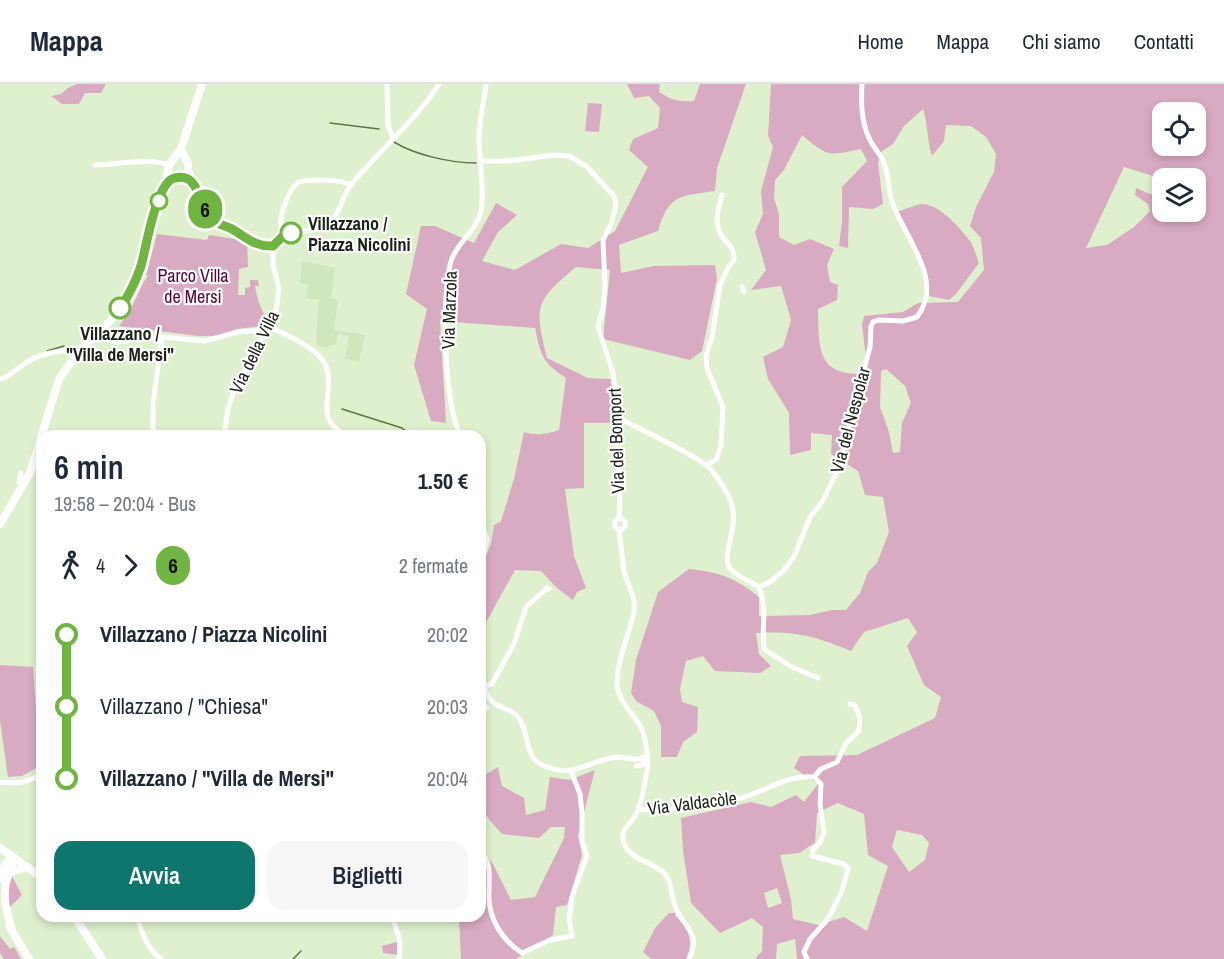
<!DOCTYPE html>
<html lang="it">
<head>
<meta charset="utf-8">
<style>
	:root { --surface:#fff; --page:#f6f6f7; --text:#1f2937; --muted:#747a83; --line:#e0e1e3; --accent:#0f766e }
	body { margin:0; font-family:"Archivo Narrow",sans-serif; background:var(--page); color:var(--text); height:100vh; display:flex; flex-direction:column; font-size:22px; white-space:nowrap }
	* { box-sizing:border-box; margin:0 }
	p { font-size:20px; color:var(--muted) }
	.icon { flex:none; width:33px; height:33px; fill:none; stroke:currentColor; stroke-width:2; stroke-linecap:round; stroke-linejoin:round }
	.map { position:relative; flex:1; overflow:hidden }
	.drawer { position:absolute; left:36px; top:346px; width:450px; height:492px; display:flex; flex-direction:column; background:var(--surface); border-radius:18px; box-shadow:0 3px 9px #0003 }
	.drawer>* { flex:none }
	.badge { padding:0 12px; border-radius:20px; font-size:21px; line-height:39px }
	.tools { position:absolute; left:1152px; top:18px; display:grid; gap:12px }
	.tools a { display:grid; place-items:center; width:54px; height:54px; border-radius:12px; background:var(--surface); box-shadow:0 3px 9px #0003; font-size:30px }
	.map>.badge { position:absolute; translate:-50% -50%; box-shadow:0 0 0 3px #fff }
	.legs { display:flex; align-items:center; gap:9px; height:66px; padding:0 18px; font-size:20px }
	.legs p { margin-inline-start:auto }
	.head { display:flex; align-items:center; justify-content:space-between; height:102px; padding:0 18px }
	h1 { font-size:33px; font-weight:600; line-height:45px }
	.action { display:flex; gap:12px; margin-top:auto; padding:12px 18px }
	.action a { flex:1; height:69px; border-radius:18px; background:var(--accent); color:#fff; font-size:24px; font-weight:600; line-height:69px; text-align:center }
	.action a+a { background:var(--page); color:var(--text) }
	ul { padding:0 18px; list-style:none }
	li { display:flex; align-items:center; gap:21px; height:72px; font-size:22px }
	li i { display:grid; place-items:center; width:9px; height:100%; margin:0 8px; background:currentColor }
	li i::after { content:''; width:15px; height:15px; margin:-8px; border:4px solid; border-radius:50%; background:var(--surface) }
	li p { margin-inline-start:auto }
	li:first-child i { background:linear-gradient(#0000 50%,currentColor 0) }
	li:last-child i { background:linear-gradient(currentColor 50%,#0000 0) }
	header { display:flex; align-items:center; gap:36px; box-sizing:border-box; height:84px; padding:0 30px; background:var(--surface); border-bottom:2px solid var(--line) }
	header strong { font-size:28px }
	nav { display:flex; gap:33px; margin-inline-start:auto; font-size:21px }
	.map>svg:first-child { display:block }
</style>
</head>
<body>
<header>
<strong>Mappa</strong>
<nav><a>Home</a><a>Mappa</a><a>Chi siamo</a><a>Contatti</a></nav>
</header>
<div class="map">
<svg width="1224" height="875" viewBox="0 0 1224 875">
	<rect width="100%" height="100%" fill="#def0ce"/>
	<path fill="#d0e6be" d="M302 177 335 184 331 214 338 216 334 246 365 251 359 277 345 275 349 252 338 250 336 260 326 263 316 261 319 216 306 214 308 200 300 199Z"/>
	<path fill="#d9abc2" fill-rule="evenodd" d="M77 0H106L101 9H85L79 20H62L51 12 61 10 68 4Z
		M627 0H660L659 8C671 16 679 18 694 17L700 0H746L717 84 715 107C680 112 669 110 658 147L619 161 621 189 654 182 715 181 717 195 702 267 690 276 603 255 610 186 576 183C535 218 534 221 547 274L588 294 611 295 612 339H584V404L565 405 574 472 586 504 577 508 573 516 557 504 541 487 515 486 484 542 486 559 480 560V487L491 460 494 441 501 437 514 395 524 348C537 352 547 350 559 346L566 294C542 278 541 272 535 244L440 237 446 339 431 337 414 281 427 225 406 210 421 142H435L474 159 496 119 517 131 498 148 482 177 515 186 561 160 588 164 615 147 648 83 629 66 633 55 658 44 660 24 649 12 634 14Z
		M771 0H1224V875H797L795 855 777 860 776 875H755L762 867 763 843 752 834 720 849 691 819 683 766 681 734 751 718 771 723 796 711 804 718 818 700 794 684 800 672 857 671 935 634 941 613 924 601 907 562 917 548 908 534 864 548 851 567C815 552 795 547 756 549L759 570 771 582 760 589 715 587 703 572 686 577 680 605 682 618 698 623 697 648 683 658 677 673H661V642L654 627 636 617 631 609 636 576 658 508 689 485C721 489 734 493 759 513V532L810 531 832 526H846L860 509 868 488 877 479 889 448 883 413 865 411 858 387 831 370 832 351 811 349V366L790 371 789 329 768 295 763 273 783 263 791 236 781 202 751 206 766 186 755 148 763 130 761 107 773 63 768 52ZM923 25C928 40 927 57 932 72L944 57 946 41 971 42 986 53 996 70 994 88 976 123 970 142 981 154 984 186 958 218 918 219 903 228 864 232 862 241 868 290C817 292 819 268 818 225L837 216 838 201 830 198 827 181 834 165 810 155 794 161 779 153V130L774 114 775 96 784 86 802 51C828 73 828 72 861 65L867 77 842 103V138L839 162 848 164 849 123 873 125 883 120 878 79 882 67 893 60 904 42ZM1162 28H1196V62H1162ZM1124 83 1162 95 1196 94V128H1162V115L1136 104 1135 111 1148 120 1150 127 1134 143 1107 161 1086 164ZM886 285 905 302 911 319 902 339 900 368 893 369 889 348 880 323 881 287ZM838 719 864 730 868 771 888 782 867 847 844 833 819 841 793 835 791 815 780 771 799 769 815 759 817 729ZM897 746 922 751 929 759 925 776 909 788 892 763ZM777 804 782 819 768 824 764 809Z
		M588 19 602 20 599 48 585 47Z
		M920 120C939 119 959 143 970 157 974 162 976 172 979 179L956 210 949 216 929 212 927 189 899 131V127Z
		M157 150 207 156 209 151 247 157 248 183 239 185 238 211H245V204L250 203V196H258L259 202H255C257 214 260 223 266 233L263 242 237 245 220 252H198L119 242 130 227 143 199 148 192 146 191Z
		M0 581 33 583 40 682 22 692 8 693 0 637Z
		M498 683 502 702 524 714 526 731 545 726 550 693 569 696 595 686 578 751 582 771 567 821 556 823 553 851 516 875H461L459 833 480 832V764L493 780 511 816 535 813 564 754 565 743H551L539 754 502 750C481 727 480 725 480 694Z
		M12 792 22 811 9 824 8 797Z
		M669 829H676L675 832C690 843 694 859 686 875H651L643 868 655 844Z
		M0 852 10 865 14 863 21 875H4L0 869Z
		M397 858V871L383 869 382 862Z"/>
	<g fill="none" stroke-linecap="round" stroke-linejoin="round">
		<path stroke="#5d7545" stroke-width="1.5" d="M330 39 379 45
			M394 58C415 71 451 79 476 79
			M47 267 64 262
			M342 325 402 344 412 352
			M293 875 301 867"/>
		<path stroke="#fff" stroke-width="5" d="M387 0 388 42 393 54
			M480 77H510L554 71 569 72 586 82 614 112 616 120 612 138 603 156 605 202 603 224 598 243 613 289 616 312V345L620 404 619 435
			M95 81C117 81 149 73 169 81
			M189 85 207 130C211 135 251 159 258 161 263 162 269 162 273 162
			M282 153C277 138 286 109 298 98 309 95 341 95 351 101
			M742 203 744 208
			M268 242C285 251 307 259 320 273 338 293 321 318 329 336 332 343 341 348 346 352
			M100 248 110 256 117 258 162 253 205 257 238 248 265 246
			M0 295C11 292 15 286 24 280 40 269 60 266 79 266
			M617 333C645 348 681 363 706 381 714 387 723 402 728 411 743 437 721 468 729 483 734 491 751 498 759 503L770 498 783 487 794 473 810 433 822 418 837 388 870 263 871 242 873 238 878 236 903 237 917 233C945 196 905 154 892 118 888 105 889 91 884 78 880 70 873 63 869 54 861 37 861 18 862 0
			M153 352V320L162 253
			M224 352 228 324 234 307 276 228 279 204 273 181V162C290 141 312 153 331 137 342 126 342 112 351 101 379 66 415 38 439 0
			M461 352C444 323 441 210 451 177 457 158 477 147 481 127 485 109 479 74 479 54 479 36 484 18 486 0
			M706 381 716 376 721 362 723 323 707 284 706 272 712 253 720 201 729 182 734 176C734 164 730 162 723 154 713 141 718 125 722 111
			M19 398 21 389
			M614.5 440a5.5 5.5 0 1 1 11 0a5.5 5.5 0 1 1-11 0Z
			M480 436 487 455 480 489
			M619 446C621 459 622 473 624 487 627 500 636 512 634 526 630 549 616 578 617 601 619 618 631 627 639 640 646 650 649 677 647 688 644 701 642 720 635 732 630 741 619 746 624 759 629 775 652 778 663 788 673 797 670 810 675 822 683 843 702 849 689 875
			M759 503C768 527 761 541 764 565L790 582 818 594
			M480 579C482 594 483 613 497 621 504 625 512 626 517 632 528 644 525 663 534 675 538 680 544 682 550 684 575 693 593 675 617 673 627 673 635 678 644 673
			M484 602 492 600 514 560 526 523 547 504 549 505
			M480 617 487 624
			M636 682 642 681 646 675
			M0 698C16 700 29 699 42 689
			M639 725C668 728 725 721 753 710 774 702 790 691 814 693L821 685 837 678 846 659 858 648C861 639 860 628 854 621L850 620
			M480 765C492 781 489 791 489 810 488 834 502 856 522 869L550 856 572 852 569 835 572 813 587 772 582 757V730L580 710 571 687
			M137 832C142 850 147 864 161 875
			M392 832 400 857 399 875
			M807 875 804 868 810 855 827 836 835 821 842 807 848 784 843 780 812 772 813 766 821 757 824 748 820 720 821 700 814 693"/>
		<path stroke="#fff" stroke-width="8" d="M175 93H184L188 87V80L181 65
			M0 440 30 389 59 295 79 266 100 248 115 231 133 202 141 182 156 124 164 104 169 81 181 65 202 0
			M0 764 13 773 10 788"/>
		<path stroke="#fff" stroke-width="8" d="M0 795 5 780 13 773 42 794
			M74 832 102 875
			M9 842 29 875
			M12 846C6 827 0 806 10 788L28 783"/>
	</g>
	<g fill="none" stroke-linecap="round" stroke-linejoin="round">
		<g stroke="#fff" stroke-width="14">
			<path id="line-1" d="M120 224C129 211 136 197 141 182 146 165 156 97 175 94 201 88 197 122 211 135 216 140 225 141 232 145 246 153 255 163 273 162L282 153 291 149"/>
		</g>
		<use href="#line-1" stroke="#70b442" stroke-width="9"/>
	</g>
	<g fill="#fff" stroke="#70b442" stroke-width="3">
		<circle cx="159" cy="117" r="8"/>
		<circle cx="291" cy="149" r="10"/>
		<circle cx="120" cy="224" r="10"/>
	</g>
	<g text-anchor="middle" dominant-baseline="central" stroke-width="4.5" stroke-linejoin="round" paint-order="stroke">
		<g font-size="18" font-weight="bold" fill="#1c2216" stroke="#fff" text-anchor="start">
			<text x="308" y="139">Villazzano /<tspan x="308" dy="21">Piazza Nicolini</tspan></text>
			<text x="120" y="249" text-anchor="middle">Villazzano /<tspan x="120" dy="21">"Villa de Mersi"</tspan></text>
		</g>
		<g font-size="18" fill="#57033b" stroke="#fff">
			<text x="193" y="191">Parco Villa<tspan x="193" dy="21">de Mersi</tspan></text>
		</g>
		<g font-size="18" fill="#1c2216" stroke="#fff">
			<text transform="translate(449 226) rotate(-88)">Via Marzola</text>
			<text transform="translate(254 268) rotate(-64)">Via della Villa</text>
			<text transform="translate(850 336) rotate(-75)">Via del Nespolar</text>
			<text transform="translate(616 357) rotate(-92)">Via del Bomport</text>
			<text transform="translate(692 719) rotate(-7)">Via Valdacòle</text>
		</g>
	</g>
</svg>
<div class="tools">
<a><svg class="icon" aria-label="locate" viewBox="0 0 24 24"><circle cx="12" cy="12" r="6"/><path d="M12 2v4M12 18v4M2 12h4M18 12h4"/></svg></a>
<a><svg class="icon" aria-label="layers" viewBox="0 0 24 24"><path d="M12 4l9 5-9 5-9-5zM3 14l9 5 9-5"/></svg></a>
</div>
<b class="badge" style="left:205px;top:125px;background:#70b442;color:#111">6</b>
<section class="drawer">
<div class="head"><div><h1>6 min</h1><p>19:58 – 20:04 · Bus</p></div><b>1.50 €</b></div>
<div class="legs"><svg class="icon" aria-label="walk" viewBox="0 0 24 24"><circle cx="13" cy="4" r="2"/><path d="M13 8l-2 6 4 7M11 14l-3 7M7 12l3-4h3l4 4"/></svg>4<svg class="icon" aria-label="forward" viewBox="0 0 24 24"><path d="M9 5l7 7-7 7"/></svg><b class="badge" style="background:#70b442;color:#111">6</b><p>2 fermate</p></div>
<ul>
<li><i style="color:#70b442"></i><b>Villazzano / Piazza Nicolini</b><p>20:02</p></li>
<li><i style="color:#70b442"></i><span>Villazzano / &quot;Chiesa&quot;</span><p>20:03</p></li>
<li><i style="color:#70b442"></i><b>Villazzano / &quot;Villa de Mersi&quot;</b><p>20:04</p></li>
</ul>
<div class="action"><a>Avvia</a><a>Biglietti</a></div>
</section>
</div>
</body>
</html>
